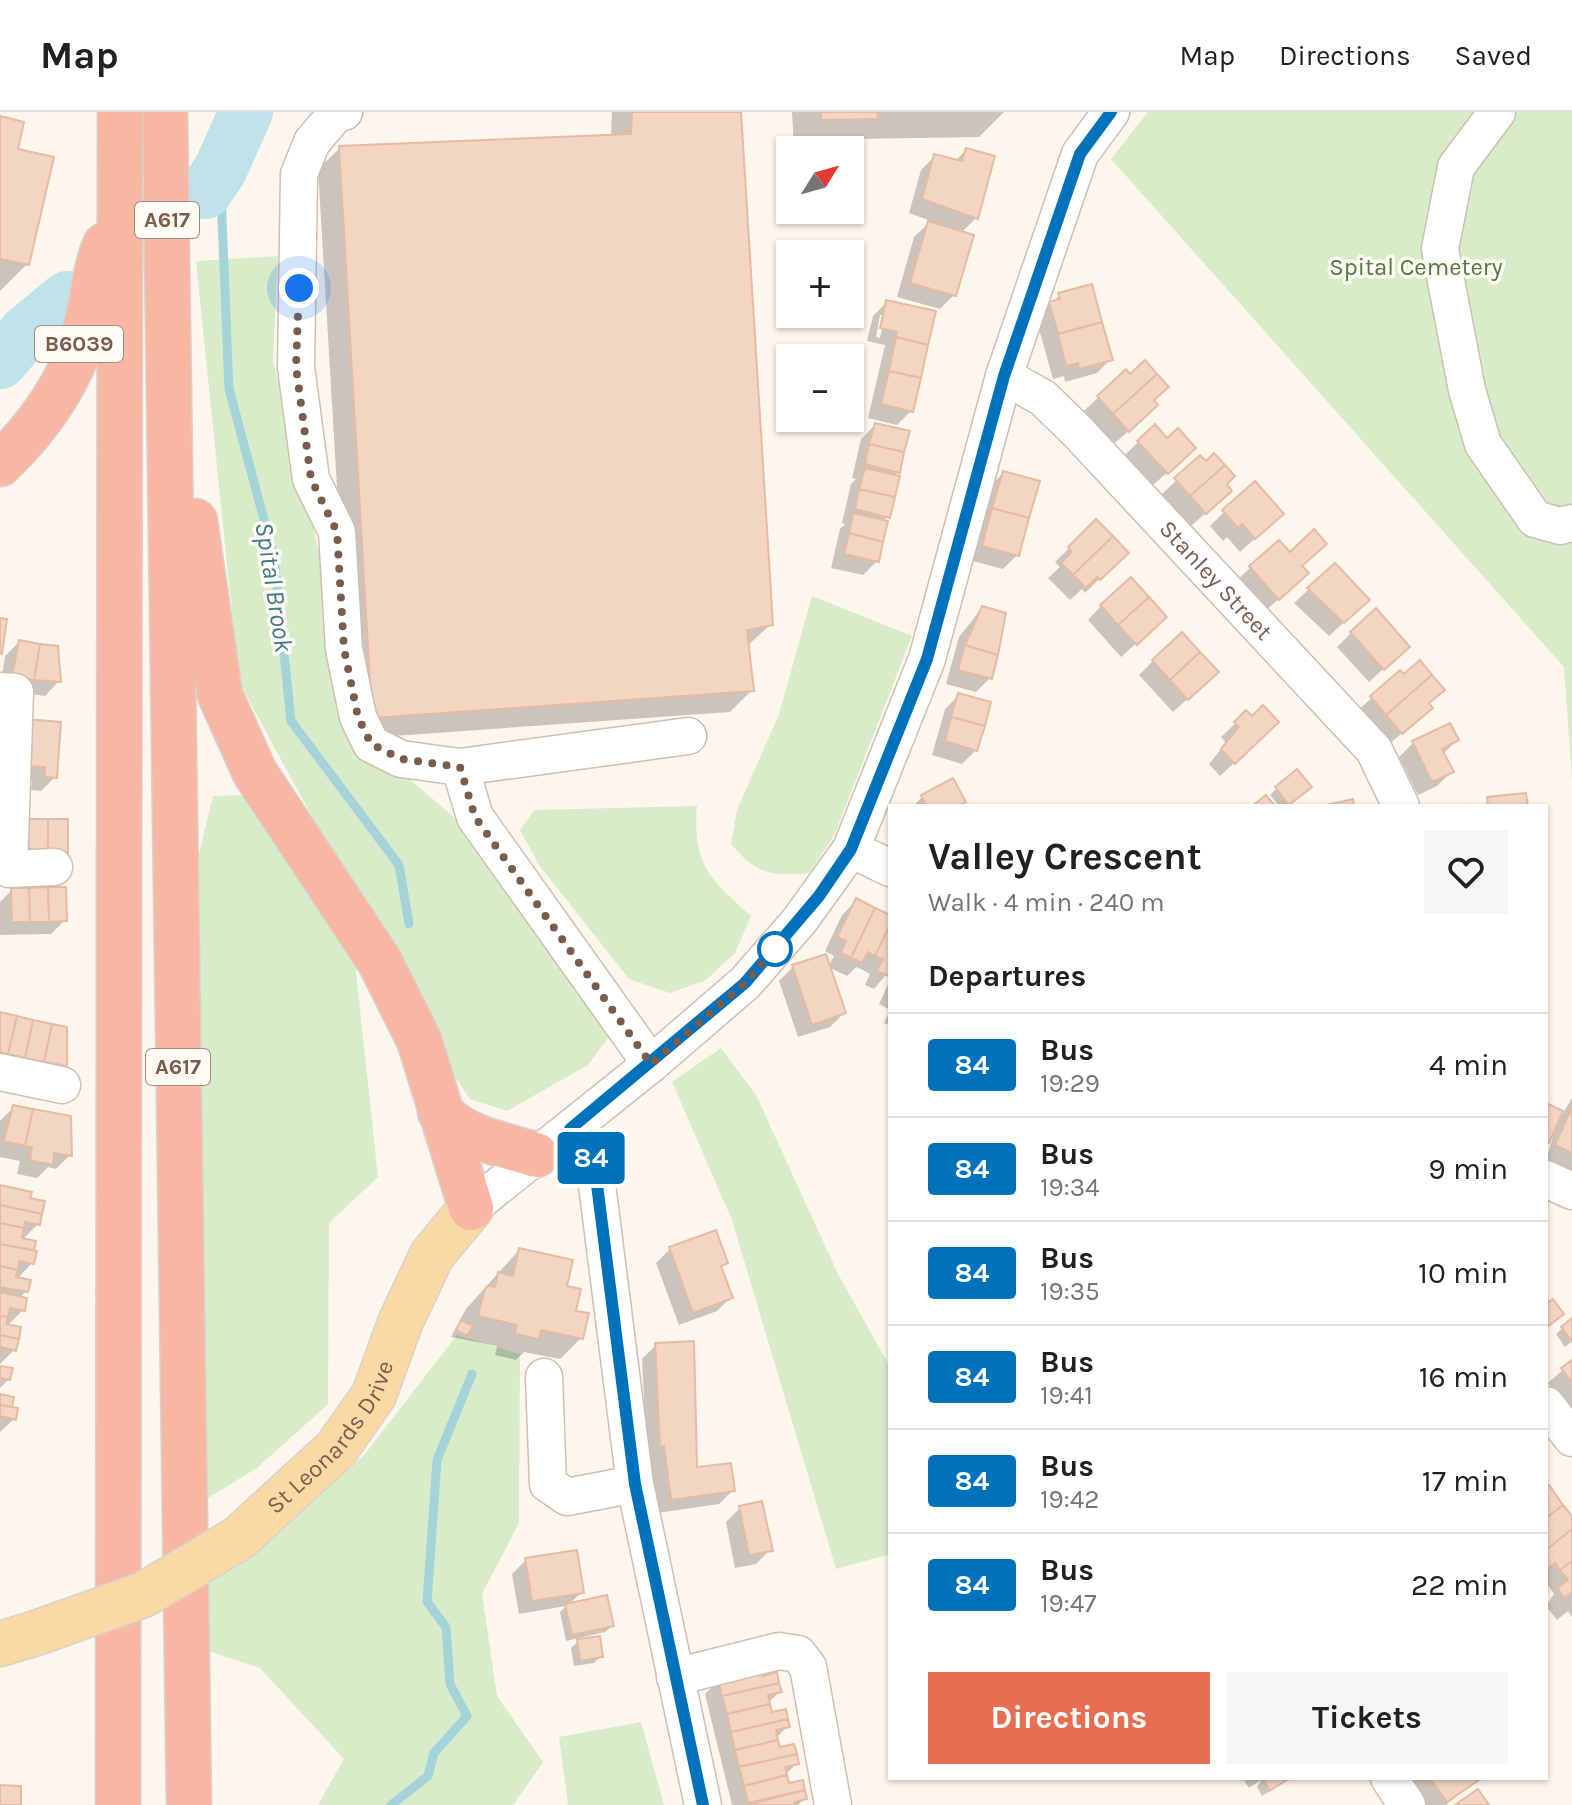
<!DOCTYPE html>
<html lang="en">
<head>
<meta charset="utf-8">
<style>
	:root { --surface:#fff; --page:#f6f6f6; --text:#202124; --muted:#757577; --line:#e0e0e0; --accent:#e76f51 }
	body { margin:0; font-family:Karla,sans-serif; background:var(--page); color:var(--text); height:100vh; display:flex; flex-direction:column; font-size:30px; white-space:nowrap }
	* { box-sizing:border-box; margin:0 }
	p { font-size:26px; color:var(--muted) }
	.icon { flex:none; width:44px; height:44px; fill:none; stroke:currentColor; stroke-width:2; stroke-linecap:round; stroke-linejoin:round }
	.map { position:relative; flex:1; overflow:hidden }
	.drawer { position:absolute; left:888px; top:692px; width:660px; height:976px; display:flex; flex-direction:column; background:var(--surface); border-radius:0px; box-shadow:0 2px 6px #0004 }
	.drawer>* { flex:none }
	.badge { padding:0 16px; border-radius:6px; font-size:28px; line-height:52px }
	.needle { width:52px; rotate:53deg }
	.buttons { position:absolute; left:776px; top:24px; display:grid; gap:16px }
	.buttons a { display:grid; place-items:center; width:88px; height:88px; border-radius:0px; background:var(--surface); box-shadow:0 2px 6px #0004; font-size:40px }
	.you { position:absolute; width:40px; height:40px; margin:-20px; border:6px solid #fff; border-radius:50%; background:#1a73e8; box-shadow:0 0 0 12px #1a73e833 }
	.map>.badge { position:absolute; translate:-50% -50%; box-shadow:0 0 0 4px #fff }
	h2 { padding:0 40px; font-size:30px; line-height:72px }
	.round { display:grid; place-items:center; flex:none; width:84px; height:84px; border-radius:0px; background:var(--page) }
	.head { display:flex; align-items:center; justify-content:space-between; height:136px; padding:0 40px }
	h1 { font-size:38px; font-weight:700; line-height:60px }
	.cta { display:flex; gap:16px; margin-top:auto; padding:16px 40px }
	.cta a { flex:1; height:92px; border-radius:0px; background:var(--accent); color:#fff; font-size:32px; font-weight:700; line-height:92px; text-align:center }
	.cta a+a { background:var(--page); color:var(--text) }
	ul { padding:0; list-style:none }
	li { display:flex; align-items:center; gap:24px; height:104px; padding:0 40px; border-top:2px solid var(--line) }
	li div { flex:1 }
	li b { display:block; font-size:30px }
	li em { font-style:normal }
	li .badge { min-width:88px; font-weight:700; text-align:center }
	header { display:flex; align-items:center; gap:48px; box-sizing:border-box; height:112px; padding:0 40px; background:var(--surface); border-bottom:2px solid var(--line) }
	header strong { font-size:38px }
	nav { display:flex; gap:44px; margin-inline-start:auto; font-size:28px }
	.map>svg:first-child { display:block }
</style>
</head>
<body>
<header>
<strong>Map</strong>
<nav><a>Map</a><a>Directions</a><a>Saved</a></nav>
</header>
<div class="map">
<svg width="1572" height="1693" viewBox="0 0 1572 1693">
	<rect width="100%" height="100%" fill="#fdf6ec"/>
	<path fill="#d8ecc9" d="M1148 0H1572V668L1564 555 1111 47Z
		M278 144 273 249 319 440 338 606 455 706 613 919 588 953 507 999 470 987 446 952 239 570 196 149Z
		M812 484 912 524 834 724 809 761C771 764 757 763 731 732L737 698 779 602Z
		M246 683 353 833 378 1065 329 1111 328 1292 257 1356 200 1391 195 758 213 684Z
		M697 694C692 752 710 767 751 804L735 841 706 868 670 881 629 867 539 753 520 718 534 698Z
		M721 936 756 983 838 1162 890 1255V1442L836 1457 732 1108 672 970Z
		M457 1223 520 1242 519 1411 482 1482 497 1584 543 1650 513 1693H318L344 1647 260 1556 205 1538 203 1476 295 1404 365 1342Z
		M641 1610 664 1693H568L559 1625Z"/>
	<path fill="#0003" fill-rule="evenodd" d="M612 0H739L771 512 747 534 752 578 730 600 352 627 318 57 340 36 611 25Z
		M792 0H1004L979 25 855 27 847 34 794 36Z
		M0 6 15 38 27 152 0 179Z
		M966 38 976 106 961 121 971 124 954 183 940 197 897 185 914 125 931 109 909 101 921 58 935 44 955 49Z
		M1060 183 1111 247 1097 261 1065 270 1064 264 1053 267 1036 206Z
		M887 190 934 201 911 299 897 313 868 306 885 233 867 229 873 204ZM880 203H885L880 226 876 225Z
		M1125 260 1152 289 1142 307 1114 332 1084 299Z
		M875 313 898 360 893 365 877 449 863 463 831 456 840 417 845 412 842 411 851 372 856 367 852 366 861 327Z
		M1138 330 1179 350 1152 374 1124 344Z
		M1200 346 1224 373 1216 392 1191 414 1162 382Z
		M1003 361 1017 443 1003 457 969 448 989 375Z
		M1224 400 1267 416 1240 440 1227 425 1223 429 1210 414Z
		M1096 410 1126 441 1085 481 1082 477 1070 488 1048 466 1060 455 1055 450Z
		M1335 453 1353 502 1329 524 1294 491Z
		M1300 455 1292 475 1264 500 1236 469 1250 456Z
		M1101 494 1150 519 1121 545 1088 508Z
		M982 496 990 566 976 580 946 572 959 525Z
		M1351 521 1393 548 1369 570 1337 535Z
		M19 530 58 570 45 584 0 577 5 544Z
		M1153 549 1202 574 1173 600 1139 563Z
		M1400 561 1428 592 1416 609 1387 634 1357 599Z
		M959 583 976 638 962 652 932 643 945 597Z
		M1246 601 1263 624 1220 664 1209 652 1226 631 1221 625Z
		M25 609 55 665 41 679 31 678 32 669 9 667Z
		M1457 628 1443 642 1451 660 1437 674 1418 683 1399 645 1413 631Z
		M952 669 966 694H913L922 685Z
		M1276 677 1303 681 1286 694H1279L1270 683Z
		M12 778 65 808 51 822 0 823V790Z
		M856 789 890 805V858L874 877 865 873 870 862 861 857 856 855 847 864 828 855 834 844 825 839 842 803Z
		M793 855 844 901 830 915 798 925 779 869Z
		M890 868V898L879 892Z
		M890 899V913L884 911Z
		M0 903 65 953 51 967 0 956Z
		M1572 986V1060L1546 1049 1553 1024 1547 1029 1546 994 1563 1001Z
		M14 995 70 1043 56 1057 48 1055 37 1066 17 1062 20 1049 0 1045V1009Z
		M0 1075 28 1088 38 1112 22 1128 34 1130 32 1151 17 1167 26 1179 19 1187 23 1198 7 1214 14 1238 0 1252Z
		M670 1137 725 1151 720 1156 731 1185 717 1199 679 1213 656 1151Z
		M519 1138 574 1200 581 1226 560 1247 524 1240 516 1248 495 1243 497 1234 451 1225 466 1197Z
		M1572 1208V1229L1565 1235 1556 1222Z
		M656 1233 696 1357 733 1378 719 1392 657 1401 651 1347H647L642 1247Z
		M1572 1250V1302L1548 1271Z
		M0 1256 9 1267 0 1276Z
		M0 1284 14 1307 0 1320Z
		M1546 1373 1572 1407V1505L1568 1499 1557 1508 1546 1494 1554 1482 1546 1471Z
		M740 1396 770 1438 756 1452 735 1456 726 1410Z
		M526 1448 582 1480 568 1493 612 1514 605 1520 566 1529 560 1500 566 1494 519 1502 512 1462Z
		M581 1527 601 1544 594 1551 574 1554 571 1536Z
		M762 1566 780 1579 768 1591 771 1602 788 1614 776 1626 779 1638 797 1651 785 1663 787 1674 801 1670 805 1686 798 1693H732L705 1582 719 1568Z
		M1242 1666H1290L1262 1684 1257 1675 1262 1667 1249 1676Z
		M1401 1666H1476L1477 1667 1446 1693H1426Z"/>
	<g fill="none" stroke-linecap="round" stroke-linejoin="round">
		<path stroke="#a5d3da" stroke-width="9" d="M220 58 229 277 274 445 291 609 399 753 409 812
			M391 1693 428 1664 434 1641 467 1604 450 1572 446 1515 427 1490 437 1348 472 1262"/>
		<path stroke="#bfe3e8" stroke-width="54" d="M205 80 220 58 246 0
			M0 250 26 220 67 186"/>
	</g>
	<path fill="#f3d5c3" stroke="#e6bba3" stroke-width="2" d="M632 0H741L773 513 747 518 754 579 372 606 339 34 631 22Z
		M821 0H877L878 7 821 8Z
		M0 4 24 10 18 37 54 45 29 153 0 147Z
		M966 36 995 44 978 107 922 87 934 42 962 49Z
		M928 109 974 123 956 184 910 171Z
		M1092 172 1102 210 1058 222 1049 190 1060 187 1058 181Z
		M886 188 936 199 928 233 896 225 897 220 880 216Z
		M1102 210 1113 248 1079 257 1078 251 1066 254 1058 222Z
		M896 225 928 233 921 266 889 259Z
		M1145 248 1157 262 1113 302 1097 284 1126 257 1130 262Z
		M889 259 921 266 913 300 881 292Z
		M1157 262 1169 275 1154 288 1158 293 1129 320 1113 302Z
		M875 311 910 319 904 340 869 332Z
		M1155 312 1167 326 1178 316 1196 336 1168 362 1137 329Z
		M869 332 904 340 900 361 865 352Z
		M1214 341 1225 353 1190 384 1174 366 1200 343 1206 349Z
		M1225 353 1235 364 1227 372 1232 379 1206 402 1190 384Z
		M865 356 900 364 895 385 859 377Z
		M1003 359 1040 369 1029 406 992 396Z
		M1255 369 1284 402 1255 427 1242 412 1238 416 1222 398Z
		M859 377 895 385 890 406 855 397Z
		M992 396 1029 406 1019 444 982 434Z
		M853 401 888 409 883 430 849 421Z
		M1096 407 1113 424 1073 463 1061 451 1072 440 1068 435Z
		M1314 417 1327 432 1302 454 1309 461 1279 488 1249 454 1279 428 1290 440Z
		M849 421 883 430 879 450 844 442Z
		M1113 424 1129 441 1100 468 1097 465 1086 476 1073 463Z
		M1335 451 1370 488 1344 511 1307 476Z
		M1131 465 1149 485 1118 513 1100 493Z
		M1149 485 1167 505 1137 533 1118 513Z
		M982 494 1006 501 998 543 965 533Z
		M1376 496 1410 535 1384 558 1350 520Z
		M0 506 7 507 2 542 0 541Z
		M1182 520 1200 540 1170 568 1152 548Z
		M19 528 40 532 34 568 12 564Z
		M40 532 58 534 61 570 34 568Z
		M965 533 998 543 992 567 958 558Z
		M1200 540 1219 560 1188 588 1170 568Z
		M1420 548 1432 563 1386 603 1370 584 1400 558 1404 562Z
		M1432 563 1445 578 1429 591 1433 596 1402 622 1386 603Z
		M958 581 991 590 985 614 951 605Z
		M1263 593 1279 610 1235 652 1221 637 1239 615 1234 610 1246 598 1252 604Z
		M951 605 985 614 977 639 945 629Z
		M25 607 61 610 57 666 45 665V655L22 654Z
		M1450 611 1459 628 1442 637 1454 660 1432 670 1412 629Z
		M1297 657 1312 675 1289 693 1275 675Z
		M953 666 966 690 959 694H926L921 683Z
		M1526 681 1528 694H1488L1487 685Z
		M1266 683 1275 694H1252Z
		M1353 687 1354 694H1322Z
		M28 707H48V743H29Z
		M48 707H68V743H48Z
		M48 775H66L67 809 49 810Z
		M48 775 49 810H30L29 776Z
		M11 776H29L30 810H12Z
		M856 786 875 796 851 846 841 841 846 829 837 825Z
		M875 796 890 803V813L875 844 868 840 862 851 851 846Z
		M890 813V863L889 864 877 859 883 847 875 844Z
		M826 842 846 901 812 913 792 853Z
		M0 900 17 904 8 942 0 940Z
		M17 904 33 908 25 946 8 942Z
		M33 908 52 912 44 950 25 946Z
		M52 912 67 915V954L44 950Z
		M1546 991 1563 999 1549 1031 1546 1029Z
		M13 993 33 997 25 1034 4 1029Z
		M1572 995V1041L1555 1033Z
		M33 997 71 1004 72 1044 54 1041 53 1053 30 1048 32 1035 25 1034Z
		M0 1073 32 1080 30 1086 45 1089 42 1102 0 1093Z
		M0 1093 42 1102 40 1113 25 1110 24 1116 0 1111Z
		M0 1111 24 1116 22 1126 36 1129 34 1138 0 1132Z
		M716 1118 728 1151 721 1154 733 1186 693 1201 669 1135Z
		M0 1132 37 1139 34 1152 19 1149 18 1158 0 1154Z
		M519 1136 573 1148 567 1174 581 1177 576 1199 589 1201 583 1227 541 1218 539 1227 515 1222 517 1213 478 1204 484 1180 487 1174 495 1175 498 1160 513 1164Z
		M0 1154 18 1158 16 1165 31 1168 28 1180 0 1175Z
		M0 1180 27 1186 25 1199 10 1196 8 1205 0 1204Z
		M1553 1187 1564 1202 1546 1216V1192Z
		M0 1204 8 1205 6 1212 21 1215 19 1227 0 1223Z
		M1572 1206V1230L1561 1215Z
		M461 1208 473 1214 467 1224 456 1218Z
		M0 1223 19 1227 16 1239 1 1235 0 1243Z
		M694 1229 697 1355 731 1351 735 1379 671 1388 664 1334H660L655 1231Z
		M1572 1248V1271L1561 1256Z
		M0 1254 13 1256 10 1268 0 1266Z
		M0 1282 14 1285 12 1295 0 1293Z
		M0 1293 18 1296 16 1308 0 1304Z
		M1549 1373 1563 1393 1546 1406V1375Z
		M762 1389 773 1439 749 1443 739 1394Z
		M1563 1393 1572 1404V1417L1546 1438V1406Z
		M1572 1417V1449L1560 1458 1555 1451 1546 1458V1438Z
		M577 1438 584 1481 532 1489 525 1446Z
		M1572 1449V1480L1564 1486 1557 1476 1568 1468 1560 1458Z
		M607 1483 614 1514 572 1523 565 1492Z
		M600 1524 603 1545 580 1549 577 1527Z
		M761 1556 763 1564 777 1560 779 1571 722 1584 718 1566Z
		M779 1571 782 1580 768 1583 770 1592 727 1602 722 1584Z
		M770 1592 772 1600 786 1597 788 1607 731 1620 727 1602Z
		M788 1607 790 1615 776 1618 778 1628 735 1638 731 1620Z
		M778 1628 780 1635 794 1632 797 1642 739 1655 735 1638Z
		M797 1642 799 1652 785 1655 787 1663 744 1674 739 1655Z
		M787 1663 789 1671 803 1668 805 1678 748 1691 744 1674Z
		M1264 1666H1290L1269 1679Z
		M1430 1666H1479L1480 1667 1447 1690Z
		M0 1673 21 1674V1693H0Z
		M1478 1677 1489 1693H1455Z
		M805 1678 807 1687 794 1690V1693H748Z"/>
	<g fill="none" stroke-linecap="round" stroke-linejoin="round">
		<g stroke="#d1beb0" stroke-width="39">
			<g id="minor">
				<path d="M344 0 335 3 312 30 299 62 296 255 311 367 337 420 344 537 358 605 371 632 401 647 460 655 475 705 651 952"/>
				<path d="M1497 0 1456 55 1440 137 1467 278 1483 332 1535 407 1560 414 1572 411"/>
				<path id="s1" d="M1004 264 1043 286 1077 319 1374 638 1401 694"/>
				<path d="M0 579 15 580 9 757 54 755"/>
				<path d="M460 655 688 624"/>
				<path d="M851 737 890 756"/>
				<path d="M0 960 62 973"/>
				<path d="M570 1017 590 1044 595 1057 635 1372 703 1693"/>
				<path d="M1546 1067 1572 1079"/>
				<path d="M471 1096 651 952 745 871 800 808 851 737 927 547 1004 264 1080 42 1111 0"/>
				<path d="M544 1265 548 1372 567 1385 635 1372"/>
				<path d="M1546 1293 1572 1326"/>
				<path d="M675 1565 779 1539 798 1542 808 1555 833 1693"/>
				<path d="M1389 1666 1407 1693"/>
			</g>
		</g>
		<g stroke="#dad1cd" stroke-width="47">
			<g id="major">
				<path id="s2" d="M239 1426 336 1337 374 1283 400 1211 432 1143 471 1096"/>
				<path d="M0 1532 36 1521"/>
			</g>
		</g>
		<g stroke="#dad1cd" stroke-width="47">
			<path id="highway" d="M165 0 189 1693
				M0 352C40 314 74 265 87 211 94 185 94 159 105 133
				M195 409 220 583 255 661 380 850 419 928 471 1096
				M440 1000C467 1028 500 1031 536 1043
				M118 1693 120 0"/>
		</g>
		<use href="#minor" stroke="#fff" stroke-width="36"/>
		<use href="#major" stroke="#fbd9a5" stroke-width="44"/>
		<use href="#highway" stroke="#f7b7a3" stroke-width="44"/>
		<g stroke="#dad1cd" stroke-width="47" stroke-linecap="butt">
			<path id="major-bridge" d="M36 1521 143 1483 239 1426"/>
		</g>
		<use href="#major-bridge" stroke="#fbd9a5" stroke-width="44"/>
	</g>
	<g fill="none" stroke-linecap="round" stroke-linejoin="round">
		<g stroke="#fff" stroke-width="18">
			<path id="line" d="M703 1693 635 1372 595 1057 590 1044 570 1017 745 871 819 784 851 737 927 547 1004 264 1080 42 1111 0"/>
		</g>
		<use href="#line" stroke="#0072bc" stroke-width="12"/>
		<path stroke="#7a5c4d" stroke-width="8" stroke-dasharray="0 14.4" d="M299 176 296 255 311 367 337 420 344 537 358 605 371 632 401 647 460 655 475 705 651 952 745 871 782 829 775 837"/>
	</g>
	<circle fill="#fff" stroke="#0072bc" stroke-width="4" cx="775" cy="837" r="16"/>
	<g text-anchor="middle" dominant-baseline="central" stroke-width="7" stroke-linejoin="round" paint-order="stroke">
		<g fill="#fffaf3" stroke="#a28b7f" stroke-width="2">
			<rect x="135" y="90" width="64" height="36" rx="6"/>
			<rect x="35" y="214" width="88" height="36" rx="6"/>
			<rect x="146" y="937" width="64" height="36" rx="6"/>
		</g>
		<g font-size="22" font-weight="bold" fill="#7a5c4d">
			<text x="167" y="108">A617</text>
			<text x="79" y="232">B6039</text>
			<text x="178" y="955">A617</text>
		</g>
		<g font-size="24" fill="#537a41" stroke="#fffaf3">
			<text x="1416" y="155">Spital Cemetery</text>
		</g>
		<g font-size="24" fill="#7a5c4d" stroke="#fffaf3">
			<text stroke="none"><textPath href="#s1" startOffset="296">Stanley Street</textPath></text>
			<text stroke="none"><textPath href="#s2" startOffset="138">St Leonards Drive</textPath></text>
		</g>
		<g font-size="26" font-style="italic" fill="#437c86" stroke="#fffaf3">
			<text transform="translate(274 475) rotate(81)">Spital Brook</text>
		</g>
	</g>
</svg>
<div class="buttons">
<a><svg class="needle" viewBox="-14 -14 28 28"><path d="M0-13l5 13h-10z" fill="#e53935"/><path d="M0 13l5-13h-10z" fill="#757577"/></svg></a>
<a>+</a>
<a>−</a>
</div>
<div class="you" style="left:299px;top:176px"></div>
<b class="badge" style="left:591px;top:1046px;background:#0072bc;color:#fff">84</b>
<section class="drawer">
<div class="head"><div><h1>Valley Crescent</h1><p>Walk · 4 min · 240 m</p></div><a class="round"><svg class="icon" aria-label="heart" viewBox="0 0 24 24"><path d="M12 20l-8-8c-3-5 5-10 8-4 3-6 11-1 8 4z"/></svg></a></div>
<h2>Departures</h2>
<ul>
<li><span class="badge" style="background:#0072bc;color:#fff">84</span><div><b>Bus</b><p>19:29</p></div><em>4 min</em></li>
<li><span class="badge" style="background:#0072bc;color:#fff">84</span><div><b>Bus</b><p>19:34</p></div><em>9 min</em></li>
<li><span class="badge" style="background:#0072bc;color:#fff">84</span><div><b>Bus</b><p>19:35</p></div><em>10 min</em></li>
<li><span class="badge" style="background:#0072bc;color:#fff">84</span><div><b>Bus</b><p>19:41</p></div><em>16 min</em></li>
<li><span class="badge" style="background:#0072bc;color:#fff">84</span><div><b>Bus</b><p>19:42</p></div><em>17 min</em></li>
<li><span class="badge" style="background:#0072bc;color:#fff">84</span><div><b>Bus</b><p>19:47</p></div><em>22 min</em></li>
</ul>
<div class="cta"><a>Directions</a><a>Tickets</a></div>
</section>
</div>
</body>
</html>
